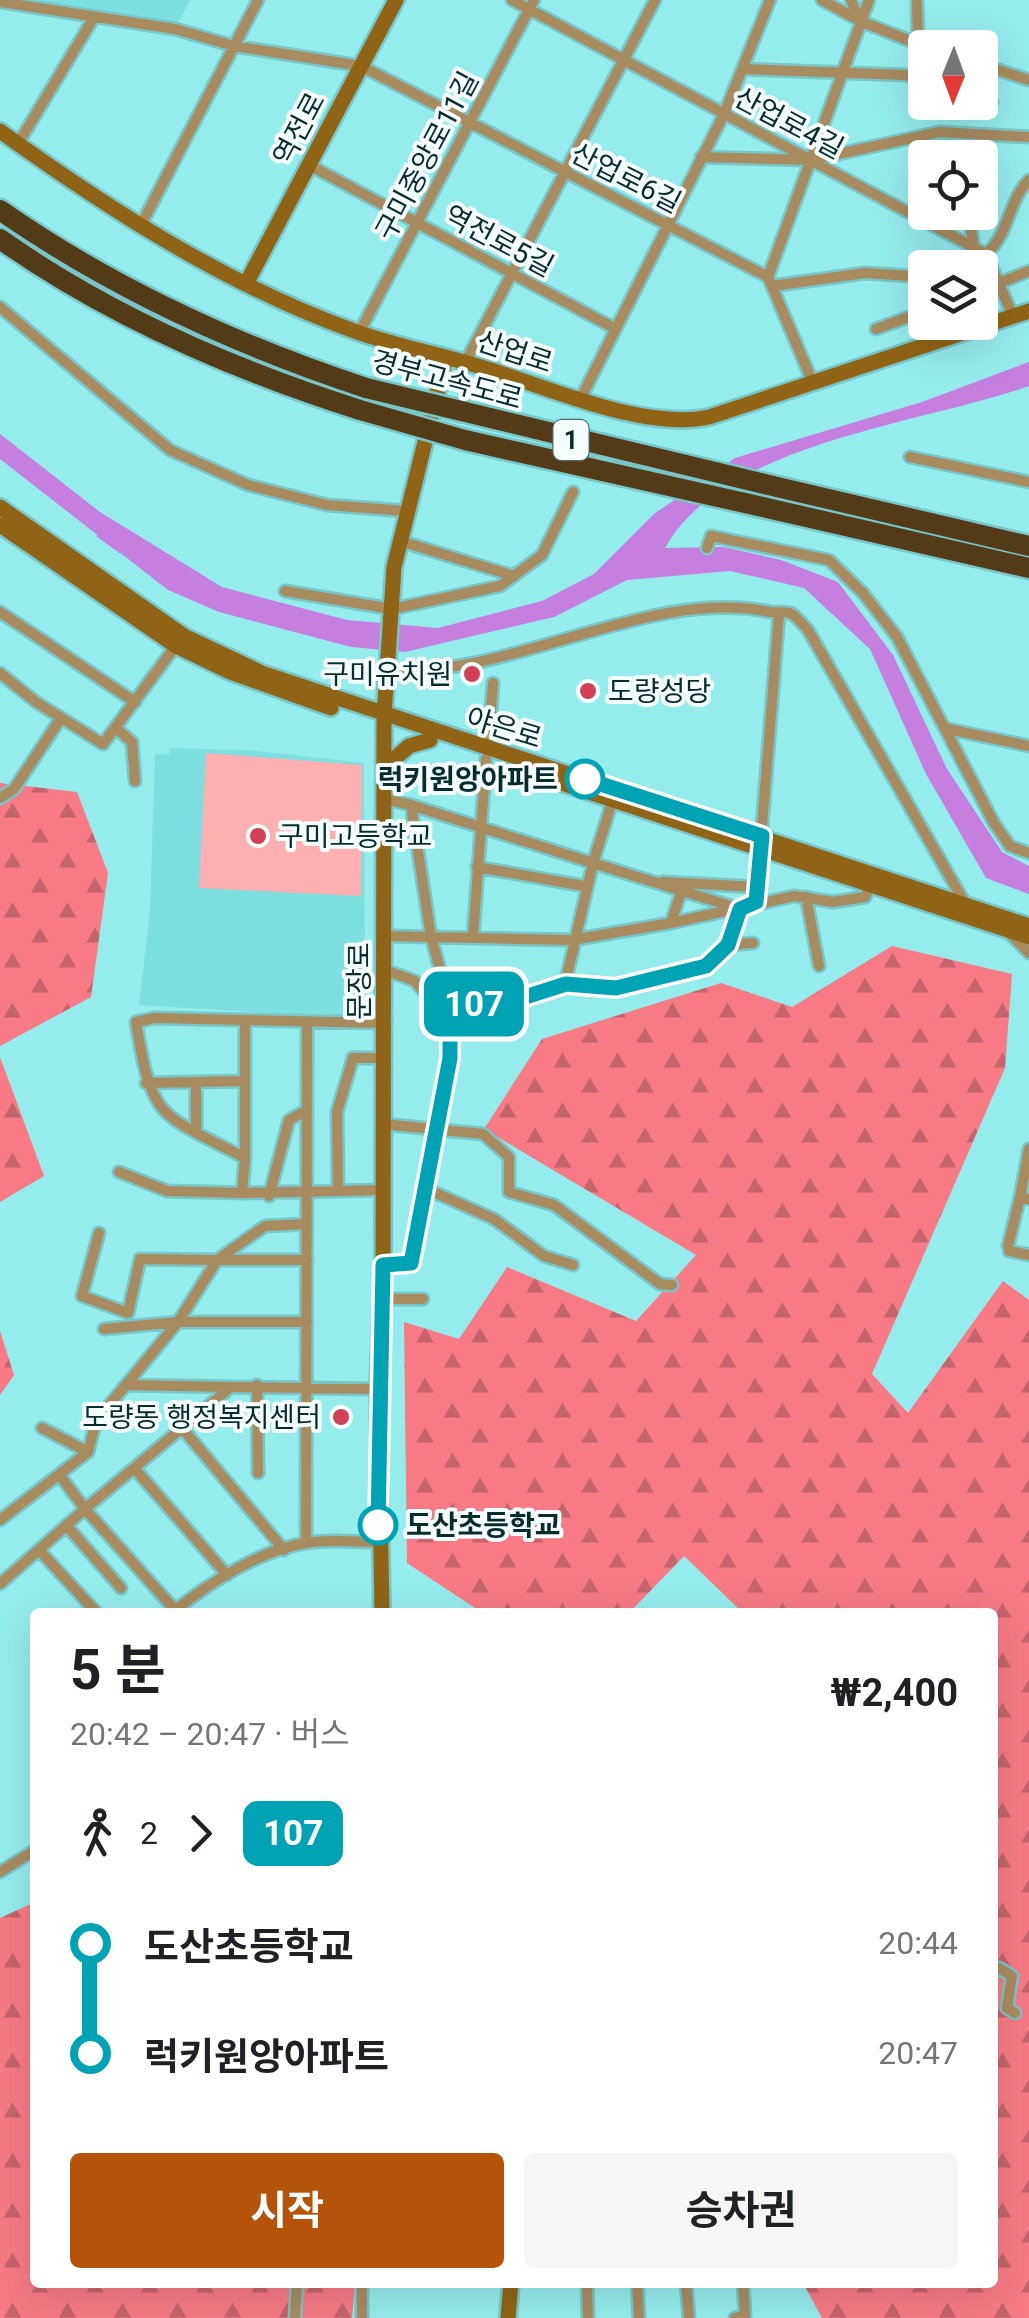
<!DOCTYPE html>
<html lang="ko">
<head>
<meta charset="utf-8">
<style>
	:root { --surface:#fff; --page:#f6f6f6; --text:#202124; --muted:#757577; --accent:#b45309 }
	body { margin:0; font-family:Roboto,"Noto Sans KR",sans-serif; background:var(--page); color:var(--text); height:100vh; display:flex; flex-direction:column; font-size:38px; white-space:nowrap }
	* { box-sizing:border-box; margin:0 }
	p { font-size:32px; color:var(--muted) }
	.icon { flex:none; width:55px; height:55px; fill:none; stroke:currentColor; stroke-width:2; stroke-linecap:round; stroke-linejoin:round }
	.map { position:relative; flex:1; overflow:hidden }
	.panel { position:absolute; left:30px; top:1608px; width:968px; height:680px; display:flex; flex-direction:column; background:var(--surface); border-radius:10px; box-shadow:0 10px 40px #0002 }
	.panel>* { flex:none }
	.badge { padding:0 20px; border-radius:15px; font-size:35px; line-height:65px }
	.needle { width:65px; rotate:181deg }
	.tools { position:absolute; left:908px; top:30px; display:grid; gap:20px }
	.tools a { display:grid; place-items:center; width:90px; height:90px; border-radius:10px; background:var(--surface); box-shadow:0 10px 40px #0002; font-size:50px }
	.map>.badge { position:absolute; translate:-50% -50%; box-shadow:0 0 0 5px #fff }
	.legs { display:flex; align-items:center; gap:15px; height:110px; padding:0 40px; font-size:32px }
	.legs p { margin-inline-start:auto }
	.overview { display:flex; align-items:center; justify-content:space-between; height:170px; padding:0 40px }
	h1 { font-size:55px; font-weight:700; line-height:75px }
	.button { display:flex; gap:20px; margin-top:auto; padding:20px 40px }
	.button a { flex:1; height:115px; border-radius:10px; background:var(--accent); color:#fff; font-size:40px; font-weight:700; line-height:115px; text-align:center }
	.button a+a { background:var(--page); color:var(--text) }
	ul { padding:0 40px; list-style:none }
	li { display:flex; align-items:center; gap:35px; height:110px; font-size:38px }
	li i { display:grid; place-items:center; width:15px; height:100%; margin:0 12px; background:currentColor }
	li i::after { content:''; width:25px; height:25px; margin:-12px; border:8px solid; border-radius:50%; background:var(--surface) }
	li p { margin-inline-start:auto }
	li:first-child i { background:linear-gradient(#0000 50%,currentColor 0) }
	li:last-child i { background:linear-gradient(currentColor 50%,#0000 0) }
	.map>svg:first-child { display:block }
</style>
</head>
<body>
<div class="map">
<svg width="1029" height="2318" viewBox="0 0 1029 2318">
	<defs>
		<pattern id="forest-firs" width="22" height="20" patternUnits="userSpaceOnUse" patternTransform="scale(2.5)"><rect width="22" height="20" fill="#f77a84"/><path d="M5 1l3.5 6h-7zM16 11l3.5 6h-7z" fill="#c6646c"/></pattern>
	</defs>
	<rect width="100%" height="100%" fill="#95eced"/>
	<path fill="#7ddfe0" d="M0 0H190L175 29Z
		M169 748 248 750 364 763 365 1019 139 1005 150 910 155 754 169 755Z"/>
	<path fill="#fdafb2" d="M206 753 362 765 361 896 199 888Z"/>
	<path fill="url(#forest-firs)" d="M0 783 77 792 108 873 91 997 0 1046Z
		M892 946 1012 974 1005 1068 872 1374 908 1413 1003 1281 1029 1300V2318H822L803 2283 992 2282V1612H742L684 1556 630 1612H481L407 1563 404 1322 459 1339 507 1267 636 1321 696 1255 484 1129 542 1039 721 983 792 1007Z
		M0 1057 44 1176 0 1202Z
		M0 1331 14 1375 0 1395Z
		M35 1902V2282L355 2283 352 2318H0V1918Z"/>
	<path fill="#c57fdf" d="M1029 362V386C922 424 724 442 665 548L724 547 781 560 838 582 893 655 947 769 1002 852 1029 866V894L986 878 926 774 870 649 804 588 730 571 627 580 554 617 405 652 351 647 219 612 168 590 0 459V434L100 512 222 587 347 620 438 628 542 601 594 574 654 514 735 458 922 402Z"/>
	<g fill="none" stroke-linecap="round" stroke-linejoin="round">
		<path stroke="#c57fdf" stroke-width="2.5" d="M98 536 120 552"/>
		<g stroke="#78c6c7" stroke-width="15">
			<path id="street" d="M512 0 986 254 1013 316
				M822 0 860 21 928 48
				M851 0 859 20
				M917 0 918 44
				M0 2 175 29 234 46 361 66 768 277 813 383
				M980 64 1029 80
				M742 69 905 75 925 82
				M980 99 992 102
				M18 144 93 19
				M701 157 811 160 939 132 1029 137
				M309 165 616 329
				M980 183 981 182
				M968 212 974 247
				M141 225 258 0
				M986 254C1009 235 1008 201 1029 180
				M768 277 869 0
				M772 286 865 273 925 277
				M980 291 1029 271
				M0 307 170 450 248 485 327 505 406 511
				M876 329 925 311
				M359 333 534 0
				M466 361 655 0
				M580 400 724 114 770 0
				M910 457 1029 482
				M400 541 514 576
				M707 548 711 536 829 560 863 593 897 637 994 823 1010 846 1029 853
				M285 591 392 609 500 586 542 555 573 492
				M0 612 135 702
				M388 669C507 681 649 586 770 612 777 613 787 611 792 614 797 617 804 626 808 630L965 903
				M0 673 36 702 103 744 177 644
				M117 729 132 742 135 781
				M948 729 1029 746
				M488 749 493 683
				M0 798 14 789 61 718
				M411 805 593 863 613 799
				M477 867 584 886
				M663 882 757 887
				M681 892 671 923 794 896 833 902 865 897 871 884
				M806 897 819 966
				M756 901 779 614
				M1009 933 1029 953
				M384 936 572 940 671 923
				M473 938 486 759
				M728 945 753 943
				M385 970 415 981 434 1004 506 1003 565 984 616 988 705 966 728 945 740 909 593 863 565 984
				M441 974 488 976
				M245 1022V1158C159 1113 152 1121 136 1022L154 1018 383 1023
				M146 1083 243 1081
				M383 1124 483 1134 509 1157V1192L554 1205 660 1284 672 1285
				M196 1132V1083
				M245 1158 242 1193 383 1190
				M119 1172 167 1191 242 1193
				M427 1189 494 1219 544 1256 573 1265
				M338 1190 337 1112 353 1058H383
				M269 1196 289 1120 307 1110
				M1020 1197 1029 1149
				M99 1233 82 1296 128 1313 140 1259 217 1260 265 1226 307 1224
				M1008 1246 1020 1197 1029 1199
				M1009 1251 1029 1255
				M383 1265 411 1263 450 1058V1005L431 937 411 805 384 799
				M381 1299H423
				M307 1322H178L217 1260H307
				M104 1329 178 1322
				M126 1385 230 1387
				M257 1385 258 1473
				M42 1428 88 1452
				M135 1469 227 1575
				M0 1520 88 1452 96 1421 178 1322
				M67 1526 121 1588
				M306 1543 307 1022
				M284 1550 182 1428 231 1387 378 1389
				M40 1551 96 1612
				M0 1584 85 1509 61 1477
				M175 1610 85 1509 182 1428
				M173 1612C209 1583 260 1550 306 1543 329 1539 355 1542 378 1542
				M0 1872 35 1850
				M992 1972 999 1968 1012 1976 1007 2008 1015 2013
				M362 2282V2318
				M587 2282 588 2318
				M637 2282 639 2318
				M686 2282 689 2318
				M295 2318 297 2282
				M735 2318 745 2316 743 2282"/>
		</g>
		<g stroke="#78c6c7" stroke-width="20">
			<path id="secondary" d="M0 131C110 210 228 286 357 332 405 349 455 357 503 374 561 393 649 430 709 417L1029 311
				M247 282 396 0
				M0 507 184 636 262 673 1029 926
				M0 525 176 646 230 672 331 708
				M384 768 409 746 430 740
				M534 774 1029 937
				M382 1612 378 1389 383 1265 384 716 394 567 446 357
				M508 2318 511 2282"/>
		</g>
		<g stroke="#78c6c7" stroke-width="25">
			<path id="highway" d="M0 210C113 289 236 345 366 388
				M0 239C109 316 234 370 360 410
				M777 487 1029 546
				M767 508 1029 568"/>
		</g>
		<use href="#street" stroke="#a98b60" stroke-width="10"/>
		<use href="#secondary" stroke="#8f6416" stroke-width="15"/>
		<use href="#highway" stroke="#523b16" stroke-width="20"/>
		<g stroke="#78c6c7" stroke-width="25" stroke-linecap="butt">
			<path id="highway-bridge" d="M366 388 777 487
				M360 410 465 440 767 508"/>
		</g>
		<use href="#highway-bridge" stroke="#523b16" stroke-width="20"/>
	</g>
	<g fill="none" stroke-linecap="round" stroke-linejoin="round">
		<g stroke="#fff" stroke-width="22">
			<path id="line-1" d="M378 1525 383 1265 411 1263 450 1058V1005L506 1003 566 984 616 988 706 966 728 945 740 909 756 902 762 836 585 779"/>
		</g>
		<use href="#line-1" stroke="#00a3b4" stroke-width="15"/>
	</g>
	<g fill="#d14055" stroke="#f5fdfd" stroke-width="4">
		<circle cx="472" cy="674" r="10"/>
		<circle cx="588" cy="691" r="10"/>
		<circle cx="258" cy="836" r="10"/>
		<circle cx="341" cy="1417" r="10"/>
	</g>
	<g fill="#fff" stroke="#00a3b4" stroke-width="5">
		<circle cx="585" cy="779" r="18"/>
		<circle cx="378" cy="1525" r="18"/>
	</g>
	<g text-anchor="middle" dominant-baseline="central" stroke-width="8" stroke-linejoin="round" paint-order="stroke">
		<rect fill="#f5fdfd" stroke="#4e6b6c" stroke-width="2.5" x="553.5" y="420" width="35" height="40" rx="8"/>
		<g font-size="25" font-weight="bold" fill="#062d2e">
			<text x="571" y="440">1</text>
		</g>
		<g font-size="28" fill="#062d2e" stroke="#f5fdfd">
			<text transform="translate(789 123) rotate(28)">산업로4길</text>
			<text transform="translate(299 129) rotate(-62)">역전로</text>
			<text transform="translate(427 156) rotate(-62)">구미중앙로11길</text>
			<text transform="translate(626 178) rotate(27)">산업로6길</text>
			<text transform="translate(499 241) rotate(28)">역전로5길</text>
			<text transform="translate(515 352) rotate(18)">산업로</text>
			<text transform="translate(447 380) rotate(15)">경부고속도로</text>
			<text transform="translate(504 728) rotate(17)">야은로</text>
			<text transform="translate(359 981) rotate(-90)">문장로</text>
		</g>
		<g font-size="28" fill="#062d2e" stroke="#f5fdfd" text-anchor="end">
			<text x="452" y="674">구미유치원</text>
			<text x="608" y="691" text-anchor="start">도량성당</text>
			<text x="278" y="836" text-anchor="start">구미고등학교</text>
			<text x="321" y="1417">도량동 행정복지센터</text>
		</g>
		<g font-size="28" font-weight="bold" fill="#062d2e" stroke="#f5fdfd" text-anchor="end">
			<text x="558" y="779">럭키원앙아파트</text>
			<text x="406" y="1525" text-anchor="start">도산초등학교</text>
		</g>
	</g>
</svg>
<div class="tools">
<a><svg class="needle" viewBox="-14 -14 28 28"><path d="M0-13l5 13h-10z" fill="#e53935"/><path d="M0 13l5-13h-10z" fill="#757577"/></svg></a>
<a><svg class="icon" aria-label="locate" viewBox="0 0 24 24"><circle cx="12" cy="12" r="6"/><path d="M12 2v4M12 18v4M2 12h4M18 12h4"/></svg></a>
<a><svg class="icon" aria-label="layers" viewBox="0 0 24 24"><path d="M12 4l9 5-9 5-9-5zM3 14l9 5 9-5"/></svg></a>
</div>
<b class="badge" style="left:474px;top:1004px;background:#00a3b4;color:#fff">107</b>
<section class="panel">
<div class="overview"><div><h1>5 분</h1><p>20:42 – 20:47 · 버스</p></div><b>₩2,400</b></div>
<div class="legs"><svg class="icon" aria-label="walk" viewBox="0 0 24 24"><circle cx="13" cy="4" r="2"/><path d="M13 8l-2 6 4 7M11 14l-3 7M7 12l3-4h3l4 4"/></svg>2<svg class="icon" aria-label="forward" viewBox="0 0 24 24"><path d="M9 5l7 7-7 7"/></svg><b class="badge" style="background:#00a3b4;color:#fff">107</b></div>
<ul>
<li><i style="color:#00a3b4"></i><b>도산초등학교</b><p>20:44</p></li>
<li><i style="color:#00a3b4"></i><b>럭키원앙아파트</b><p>20:47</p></li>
</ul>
<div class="button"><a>시작</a><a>승차권</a></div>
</section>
</div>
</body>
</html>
